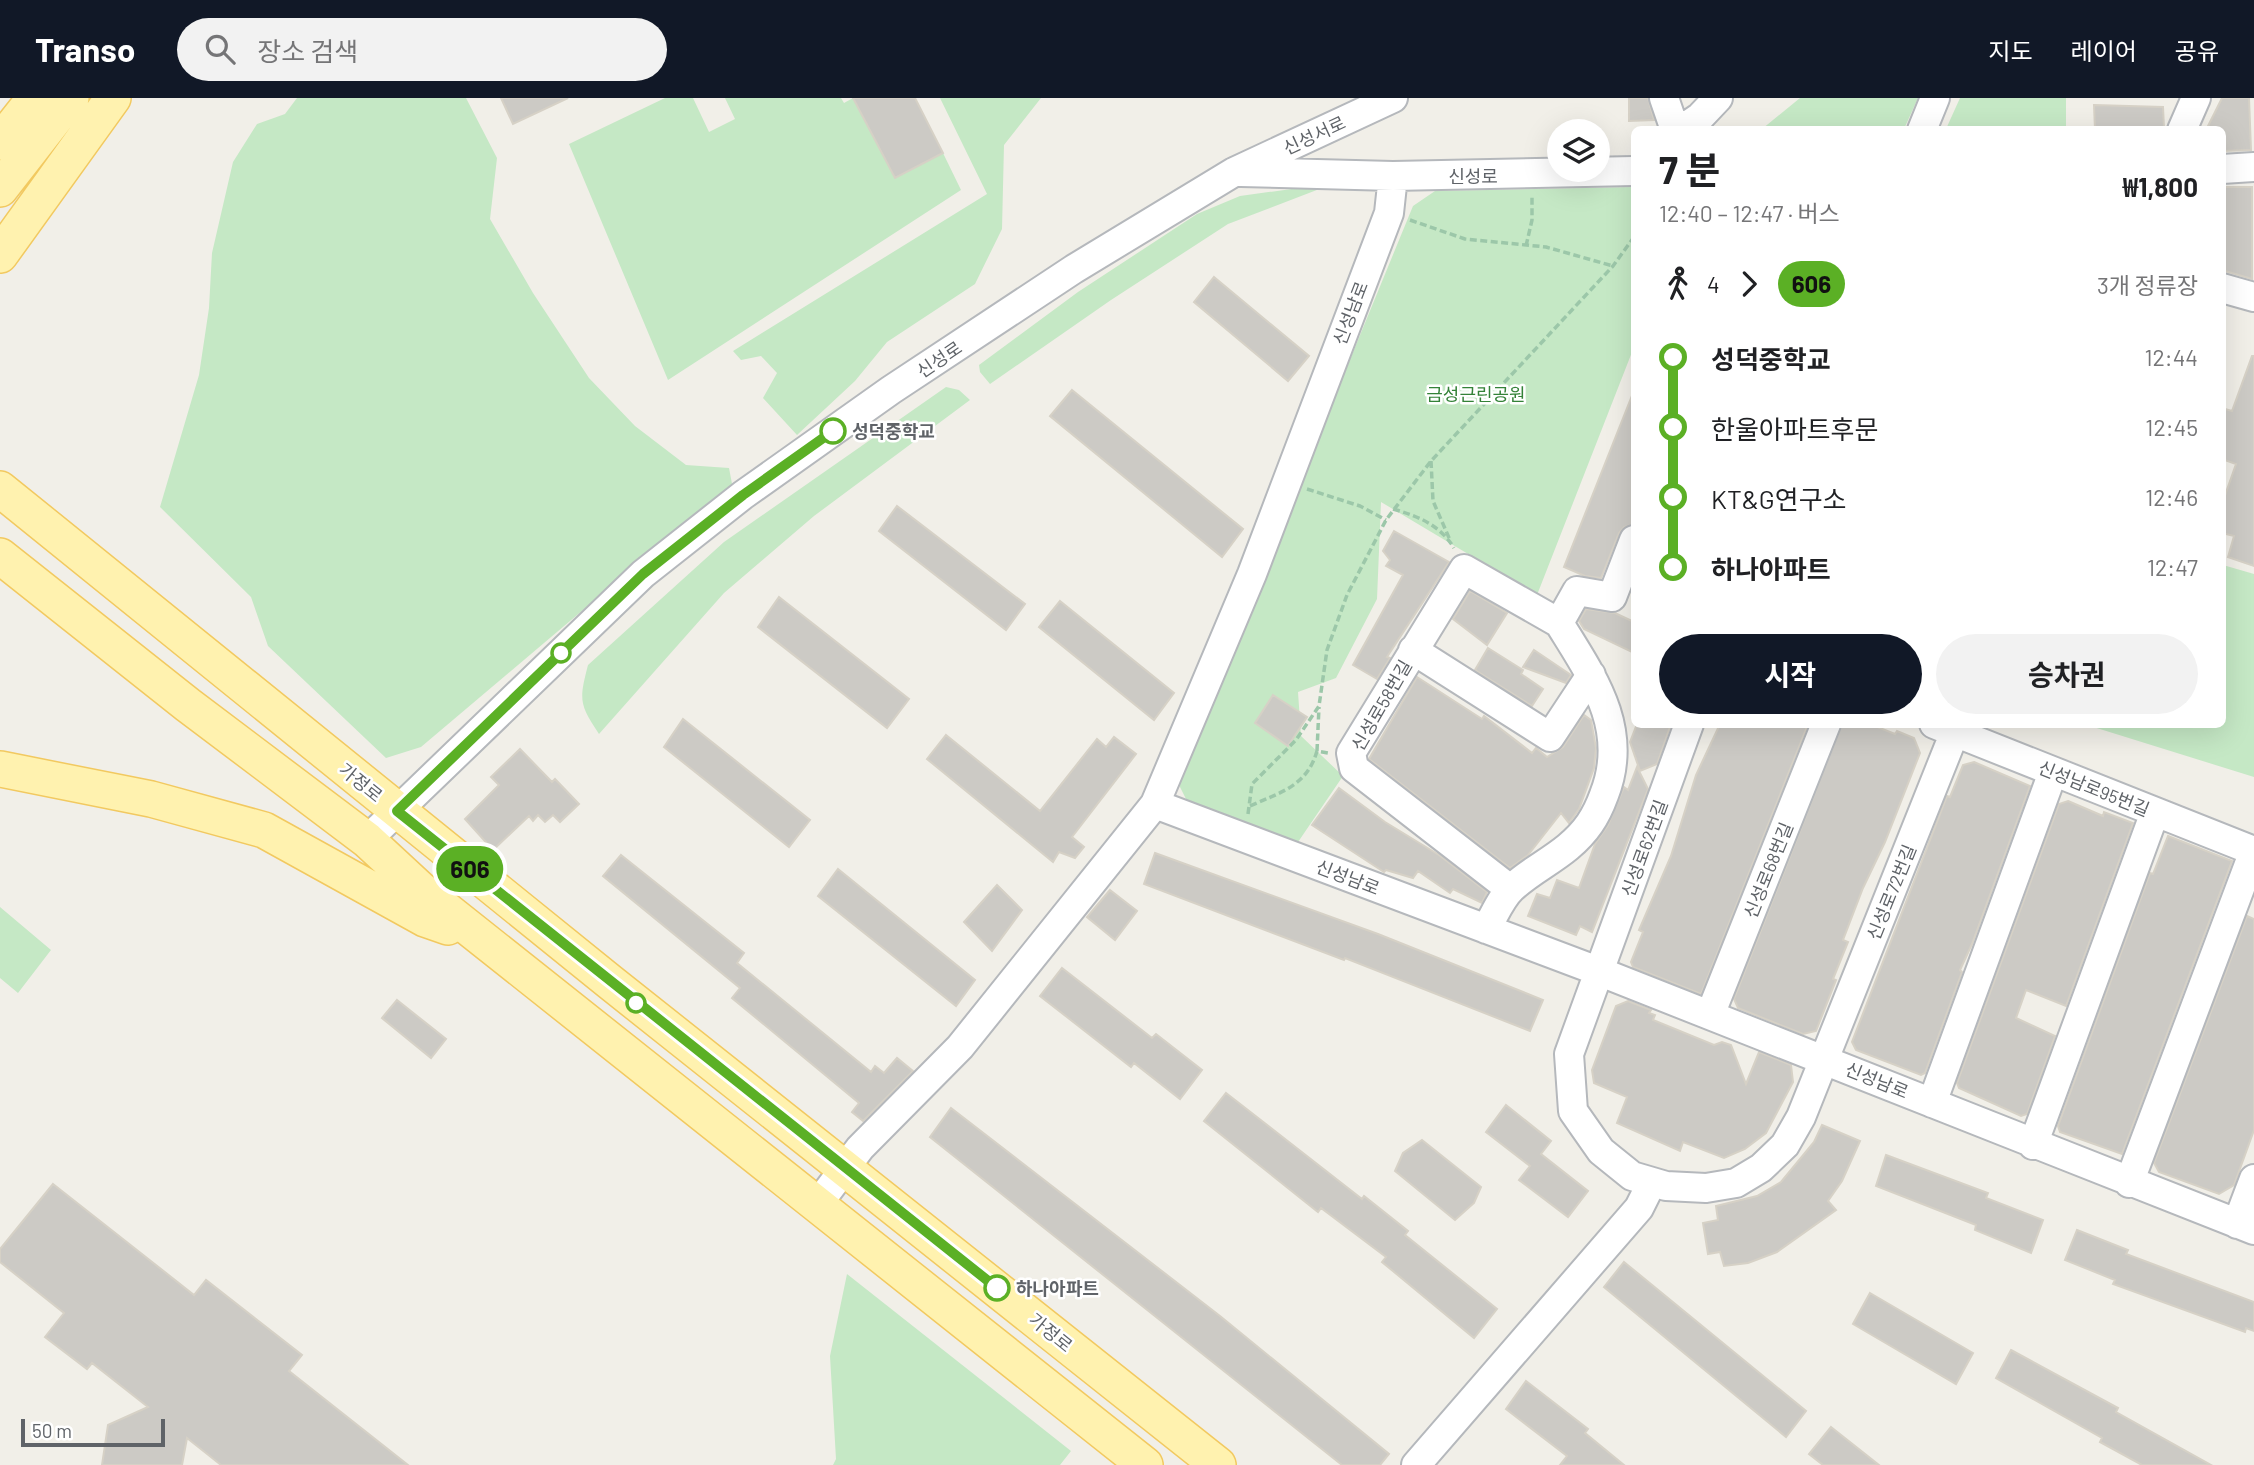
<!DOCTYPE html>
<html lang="ko">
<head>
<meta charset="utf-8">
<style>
	:root { --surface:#fff; --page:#f2f2f2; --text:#202124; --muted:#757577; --accent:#111827 }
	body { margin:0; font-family:Barlow,"Noto Sans KR",sans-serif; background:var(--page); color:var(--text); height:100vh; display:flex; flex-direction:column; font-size:26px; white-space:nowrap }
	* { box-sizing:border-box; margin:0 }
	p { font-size:23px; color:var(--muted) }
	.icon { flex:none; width:38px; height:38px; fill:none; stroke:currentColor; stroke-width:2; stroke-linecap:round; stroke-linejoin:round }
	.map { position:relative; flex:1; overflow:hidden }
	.details { position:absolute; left:1631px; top:28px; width:595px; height:602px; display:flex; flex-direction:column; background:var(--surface); border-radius:10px; box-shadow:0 7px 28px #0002 }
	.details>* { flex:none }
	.badge { padding:0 14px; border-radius:23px; font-size:24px; line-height:46px }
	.fabs { position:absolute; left:1547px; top:21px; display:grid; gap:14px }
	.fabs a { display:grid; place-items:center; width:63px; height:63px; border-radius:50%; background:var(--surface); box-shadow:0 7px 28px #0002; font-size:35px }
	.scale { position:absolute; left:21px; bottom:18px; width:144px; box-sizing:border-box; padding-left:7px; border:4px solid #5f6368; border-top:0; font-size:19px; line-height:24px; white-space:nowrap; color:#5f6368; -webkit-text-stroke:5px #fff; paint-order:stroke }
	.map>.badge { position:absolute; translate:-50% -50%; box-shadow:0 0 0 4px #fff }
	.legs { display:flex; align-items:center; gap:10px; height:77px; padding:0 28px; font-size:23px }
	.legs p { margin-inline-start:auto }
	.headline { display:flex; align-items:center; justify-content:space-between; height:119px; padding:0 28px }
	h1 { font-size:38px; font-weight:700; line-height:52px }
	.cta { display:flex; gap:14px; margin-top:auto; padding:14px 28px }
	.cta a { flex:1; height:80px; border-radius:42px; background:var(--accent); color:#fff; font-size:28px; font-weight:700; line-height:80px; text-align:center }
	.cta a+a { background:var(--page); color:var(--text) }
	ul { padding:0 28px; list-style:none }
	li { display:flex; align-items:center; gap:24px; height:70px; font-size:26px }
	li i { display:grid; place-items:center; width:10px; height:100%; margin:0 9px; background:currentColor }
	li i::after { content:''; width:18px; height:18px; margin:-9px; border:5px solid; border-radius:50%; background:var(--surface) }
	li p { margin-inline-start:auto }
	li:first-child i { background:linear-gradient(#0000 50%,currentColor 0) }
	li:last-child i { background:linear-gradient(currentColor 50%,#0000 0) }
	header { display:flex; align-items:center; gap:42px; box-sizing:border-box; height:98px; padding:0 35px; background:var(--accent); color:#fff }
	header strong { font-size:33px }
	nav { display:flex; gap:38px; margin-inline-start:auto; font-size:24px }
	.search { width:490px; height:63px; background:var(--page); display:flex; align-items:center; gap:18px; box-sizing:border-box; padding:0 24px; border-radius:38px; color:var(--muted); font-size:26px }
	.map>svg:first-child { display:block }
</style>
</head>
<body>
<header>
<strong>Transo</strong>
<div class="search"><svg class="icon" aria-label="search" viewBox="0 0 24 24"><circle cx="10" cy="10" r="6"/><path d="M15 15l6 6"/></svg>장소 검색</div>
<nav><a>지도</a><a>레이어</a><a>공유</a></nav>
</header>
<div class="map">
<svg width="2254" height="1367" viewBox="0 0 2254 1367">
	<rect width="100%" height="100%" fill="#f1efe8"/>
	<path fill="#c5e8c5" d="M297 0H466L497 60 490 121 533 195 589 280 635 328 686 367 729 370 733 391 629 473 421 649 386 660 268 548 251 499 160 409 199 277 209 210 212 155 233 64 257 26 285 16Z
		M665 0H693L709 34 735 21 725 0H841L844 5 853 0 895 79 943 55 961 92 668 282 569 46Z
		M940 0H1041L1004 47 1002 131 975 186 887 244 855 283 797 337 763 300 777 275 761 258 741 262 733 253 987 96Z
		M1800 0H1918L1904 31H1762Z
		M1960 0H2066V31H1946Z
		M1335 85 1228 126 1111 202 990 286 980 274 979 267 1078 194 1197 116 1240 98Z
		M1634 89V249L1537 497 1381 404 1377 501 1336 580 1298 594 1301 638 1343 678 1296 747 1187 703 1177 683 1413 108 1435 93Z
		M946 289 959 292 970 302 814 418 724 495 599 636C579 606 579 602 588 567L724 444Z
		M2223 467 2254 476V679L2087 627 2222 626Z
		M0 809 51 852 18 895 0 880Z
		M847 1176 1071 1353 1060 1367H833L836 1361 830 1258Z"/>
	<path fill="#cccac5" stroke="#d6d1c6" stroke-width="2" d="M501 0H568L513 26Z
		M853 0H915L943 55 895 80Z
		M1629 0H1648L1654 22 1629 23Z
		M2222 0H2249L2251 52 2222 53V32H2206Z
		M2094 7 2163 9 2164 30 2095 32Z
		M2224 89H2252V181L2222 172Z
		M1214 179 1309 258 1288 283 1194 204Z
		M2252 258H2254V468L2228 459 2234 438 2222 435V406L2236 366 2222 361V310L2232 313Z
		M1072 292 1243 431 1222 459 1050 318Z
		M1633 295 1634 426 1624 429 1619 435 1601 480 1585 478 1564 469Z
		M897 408 1025 506 1006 532 879 433Z
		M1394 433 1449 464 1387 559 1390 560 1377 581 1353 567 1403 477 1386 468 1390 462 1383 453Z
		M1470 493 1507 515 1487 547 1453 521Z
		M779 499 909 601 887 630 758 529Z
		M1060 503 1174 595 1154 622 1039 529Z
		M1586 511 1615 515 1634 524V555L1584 531 1579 523Z
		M1488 550 1523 572 1521 576 1543 591 1532 608 1475 572Z
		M1534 552 1571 577 1566 585 1523 569Z
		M1417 579 1482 621 1484 618 1532 655 1536 650 1547 659 1563 649 1584 617 1591 622 1596 650 1594 670 1579 711 1569 725 1561 715 1528 757 1510 770 1369 661Z
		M1273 597 1307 619 1288 648 1255 625Z
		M683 621 810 722 789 749 664 649Z
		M1637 626H1671L1657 666 1640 673 1630 644Z
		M1720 626H1808L1701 896 1633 869 1631 864 1643 834 1639 832 1671 758 1696 677Z
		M1842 626H1870L1895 636 1897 633 1914 640 1920 655 1885 744 1863 790 1843 842 1848 844 1833 881 1836 882 1816 933 1803 936 1738 910 1734 901Z
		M946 637 1040 713 1097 641 1106 649 1114 639 1136 656 1072 739 1084 749 1075 760 1059 754 1053 764 927 661Z
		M520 651 552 684 555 681 579 706 560 724 553 717 545 724 538 717 533 723 529 718 493 752 465 721 499 687 491 679Z
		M1974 664 2030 688 1972 846 1960 872 1962 874 1925 975 1921 977 1856 952 1852 944 1947 698 1950 699 1963 667Z
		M1637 669 1648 691 1592 834 1580 828 1576 837 1528 818 1537 796 1550 800 1557 782 1579 790 1595 746 1608 727 1624 689 1628 692Z
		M1339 690 1385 724 1439 757 1487 794 1482 805 1453 791 1450 795 1418 773 1413 780 1386 772 1384 774 1312 727Z
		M2068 703 2103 718 2104 714 2133 725 2066 908 2026 892 2016 920 2055 938 2027 1016 2021 1018 1959 990 1957 985 2059 706Z
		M2168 738 2232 763 2122 1056 2060 1034 2058 1028 2150 775 2153 776Z
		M1155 755 1378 836 1543 902 1530 933 1345 860 1344 862 1144 786Z
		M621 757 744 855 737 865 871 974 875 968 884 975 897 960 913 973 863 1023 852 1014 859 1005 732 900 740 890 603 778Z
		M838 771 975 882 956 908 818 798Z
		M997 787 1022 812 992 853 964 824Z
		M1110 792 1137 813 1115 842 1087 819Z
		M2247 818 2254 821V1032L2234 1087 2219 1096 2159 1074 2154 1065Z
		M1062 870 1152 940 1156 936 1202 972 1180 1001 1134 965 1131 969 1040 898Z
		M397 902 446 941 431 960 382 920Z
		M1628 903 1651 912 1649 915 1655 917 1653 922 1714 947 1722 944 1731 947 1746 986 1759 954 1791 967 1793 984 1766 1035 1745 1051 1724 1060 1683 1044 1680 1053 1617 1025 1627 999 1594 985 1592 972 1616 908Z
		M1226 995 1362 1101 1364 1098 1408 1133 1405 1137 1497 1211 1474 1240 1382 1164 1386 1159 1321 1110 1318 1114 1204 1023Z
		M1506 1007 1551 1043 1541 1056 1588 1093 1568 1119 1519 1082 1530 1068 1486 1034Z
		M951 1010 1220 1218 1389 1356 1380 1367H1342L930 1039Z
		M1822 1027 1860 1043 1842 1083 1828 1103 1836 1112 1777 1154 1748 1165 1724 1168 1720 1154 1708 1156 1703 1125 1718 1122 1716 1108 1757 1098 1781 1084 1814 1044Z
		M1422 1042 1481 1089 1474 1105 1455 1122 1395 1073 1403 1055Z
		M1886 1057 1988 1095 1986 1100 2043 1122 2031 1155 1975 1132 1976 1127 1876 1088Z
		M53 1086 194 1197 206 1182 302 1257 289 1273 408 1367H221L187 1340 182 1367H102L108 1327 148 1309 92 1265 87 1271 45 1239 64 1215 0 1164V1151Z
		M2077 1132 2128 1152 2126 1156 2254 1204V1233L2246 1230 2245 1234 2113 1186 2115 1182 2065 1162Z
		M1624 1164 1806 1313 1786 1339 1604 1189Z
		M1870 1195 1973 1255 1956 1286 1853 1226Z
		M2011 1252 2118 1310 2116 1314 2211 1367H2142L2100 1344 2102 1340 1996 1280Z
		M1526 1283 1588 1331 1585 1335 1624 1367H1560L1567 1358 1506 1311Z
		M1831 1329 1879 1367H1823L1809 1356Z"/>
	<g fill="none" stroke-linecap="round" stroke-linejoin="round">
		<g stroke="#b5b8bc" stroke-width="32">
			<path id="minor" d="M1664 0 1675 32
				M1681 32 1700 19 1718 0
				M1922 32 1935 0
				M2182 32 2196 0
				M2222 71 2254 69
				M1241 74 1393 78 1634 73
				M2222 190 2254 199
				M1413 552 1550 639 1591 577
				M1689 626 1569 956 1573 1013 1601 1053 1632 1078 1666 1088 1706 1090 1736 1085 1761 1070 1785 1047 1801 1019 1958 626
				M1934 626 2254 753 2129 1085
				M1155 706 1598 873 2254 1132
				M367 742 643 476 743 397 891 292 1074 171 1234 74 1393 0
				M1510 791 1354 670 1351 655 1464 471 1559 525
				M1486 831C1494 818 1501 800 1512 790 1529 774 1550 764 1568 749 1586 734 1596 719 1604 697 1630 631 1593 580 1559 525L1577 493 1612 499 1634 442
				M1710 917 1826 626
				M1932 1005 2053 674
				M2033 1047 2155 714
				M817 1107 860 1050 960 949 1155 706 1252 476 1389 115 1393 78
				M2237 1126 2254 1081
				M1416 1367 1639 1110 1652 1084"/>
		</g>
		<g stroke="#f2c960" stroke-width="38">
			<path id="major" d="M0 44 35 0
				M0 91 71 0
				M0 157 113 0
				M0 391 610 884 1218 1367
				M0 458 188 607 367 742 421 792 1145 1367
				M0 671 151 701 264 732 425 821 448 829"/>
		</g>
		<path stroke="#9cc7a9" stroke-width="3.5" stroke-dasharray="7 3.5" stroke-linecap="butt" d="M1410 122 1465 141 1546 149 1613 168
			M1526 148 1532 122V98
			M1431 363 1433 403 1450 442
			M1307 391 1360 408 1386 422
			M1393 411C1418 418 1440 427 1454 450
			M1317 653 1319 609
			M1250 708C1281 694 1307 688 1317 653L1328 655
			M1248 716 1252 686 1296 642 1319 608 1327 552 1347 497 1386 422 1431 363 1613 168 1634 139"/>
		<use href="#minor" stroke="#fff" stroke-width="28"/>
		<use href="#major" stroke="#fff2af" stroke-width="35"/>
	</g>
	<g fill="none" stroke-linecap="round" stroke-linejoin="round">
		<g stroke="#fff" stroke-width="16">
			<path id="line-1" d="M833 333 743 397 643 476 397 713 997 1190"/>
		</g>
		<use href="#line-1" stroke="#5bb025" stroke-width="10"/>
	</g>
	<g fill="#fff" stroke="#5bb025" stroke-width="3.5">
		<circle cx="833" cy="333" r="12"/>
		<circle cx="561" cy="555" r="9"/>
		<circle cx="636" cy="905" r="9"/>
		<circle cx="997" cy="1190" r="12"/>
	</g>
	<g text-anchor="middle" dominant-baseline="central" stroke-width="5" stroke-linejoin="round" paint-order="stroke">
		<g font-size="18" fill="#5f6368" stroke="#fff">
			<text transform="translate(1314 37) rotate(-25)">신성서로</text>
			<text x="1473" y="78">신성로</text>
			<text transform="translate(1350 215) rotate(-69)">신성남로</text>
			<text transform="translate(939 261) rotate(-34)">신성로</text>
			<text transform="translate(1381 607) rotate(-60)">신성로58번길</text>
			<text transform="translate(361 684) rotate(39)">가정로</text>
			<text transform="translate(2094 690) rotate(22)">신성남로95번길</text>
			<text transform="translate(1644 750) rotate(-70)">신성로62번길</text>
			<text transform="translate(1768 772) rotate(-68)">신성로68번길</text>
			<text transform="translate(1348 779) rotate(21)">신성남로</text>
			<text transform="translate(1891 794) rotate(-68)">신성로72번길</text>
			<text transform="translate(1877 982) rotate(22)">신성남로</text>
			<text transform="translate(1051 1234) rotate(39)">가정로</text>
		</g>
		<g font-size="18" fill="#348238" stroke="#fff">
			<text x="1476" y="296">금성근린공원</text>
		</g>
		<g font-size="18" font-weight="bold" fill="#5f6368" stroke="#fff" text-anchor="start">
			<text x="852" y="333">성덕중학교</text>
			<text x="1016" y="1190">하나아파트</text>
		</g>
	</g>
</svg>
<div class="fabs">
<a><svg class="icon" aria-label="layers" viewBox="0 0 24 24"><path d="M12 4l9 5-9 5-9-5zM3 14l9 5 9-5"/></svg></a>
</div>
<div class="scale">50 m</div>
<b class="badge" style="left:470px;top:771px;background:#5bb025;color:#111">606</b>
<section class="details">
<div class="headline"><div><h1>7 분</h1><p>12:40 – 12:47 · 버스</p></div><b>₩1,800</b></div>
<div class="legs"><svg class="icon" aria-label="walk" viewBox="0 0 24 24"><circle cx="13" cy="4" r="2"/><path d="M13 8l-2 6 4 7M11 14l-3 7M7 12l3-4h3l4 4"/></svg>4<svg class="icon" aria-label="forward" viewBox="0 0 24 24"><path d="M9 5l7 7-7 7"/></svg><b class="badge" style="background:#5bb025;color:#111">606</b><p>3개 정류장</p></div>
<ul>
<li><i style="color:#5bb025"></i><b>성덕중학교</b><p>12:44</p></li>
<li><i style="color:#5bb025"></i><span>한울아파트후문</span><p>12:45</p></li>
<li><i style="color:#5bb025"></i><span>KT&amp;G연구소</span><p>12:46</p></li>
<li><i style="color:#5bb025"></i><b>하나아파트</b><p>12:47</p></li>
</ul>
<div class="cta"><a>시작</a><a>승차권</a></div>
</section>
</div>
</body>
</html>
